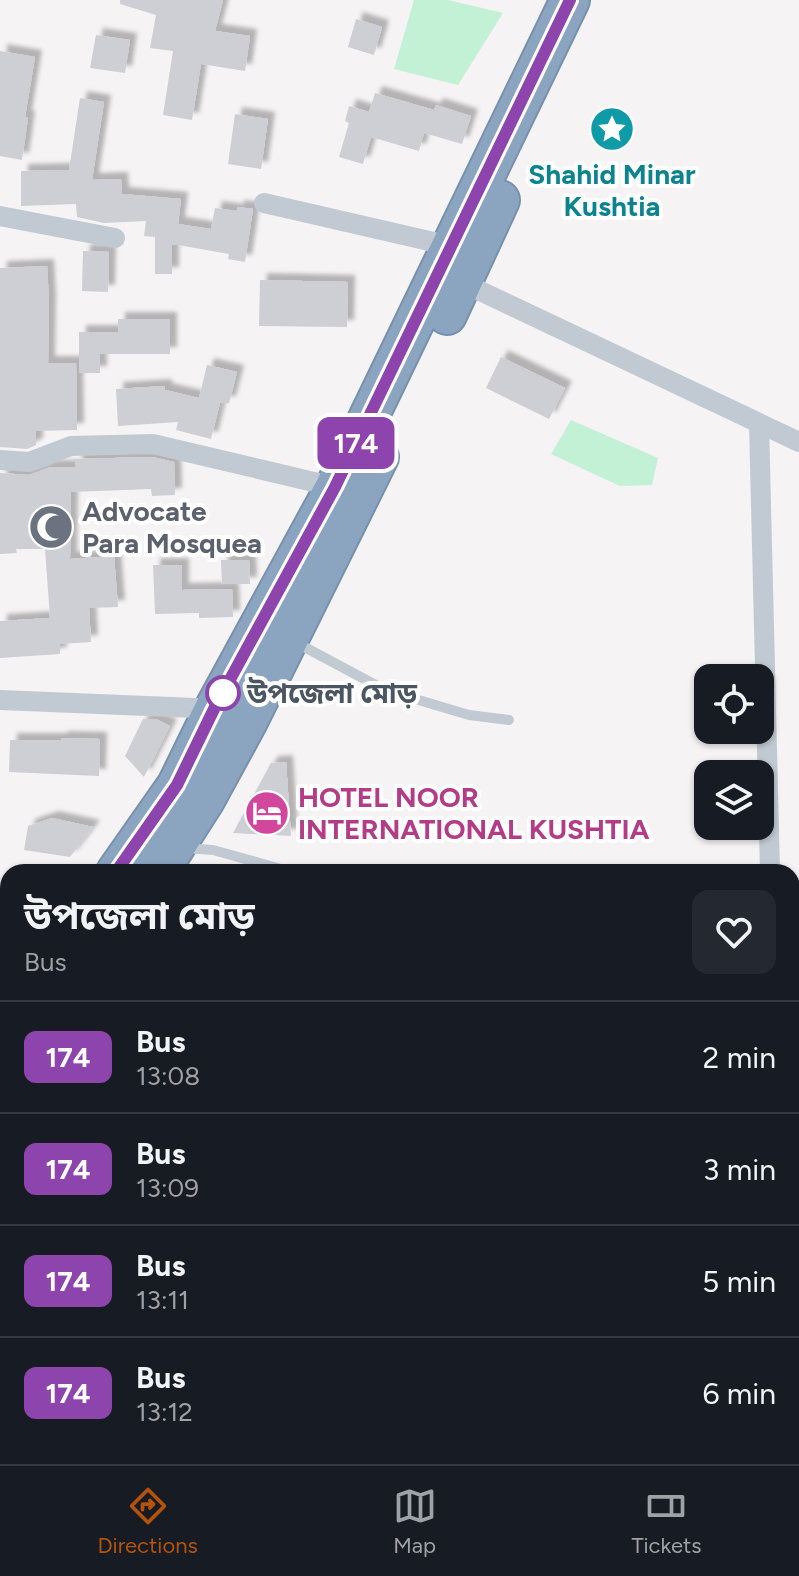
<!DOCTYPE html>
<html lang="en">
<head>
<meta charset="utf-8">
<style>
	:root { --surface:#171b24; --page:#242831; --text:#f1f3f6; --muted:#9ea1a6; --line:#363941; --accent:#b45309 }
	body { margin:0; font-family:Figtree,"Noto Sans Bengali",sans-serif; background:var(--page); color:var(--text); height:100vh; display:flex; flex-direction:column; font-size:30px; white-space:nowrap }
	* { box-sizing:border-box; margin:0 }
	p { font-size:26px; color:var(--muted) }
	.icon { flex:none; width:44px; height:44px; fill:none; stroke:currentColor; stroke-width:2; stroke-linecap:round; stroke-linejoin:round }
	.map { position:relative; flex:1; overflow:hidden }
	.sheet { position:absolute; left:0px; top:864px; width:800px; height:600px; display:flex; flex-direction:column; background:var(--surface); border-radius:24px 24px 0 0; box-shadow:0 2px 6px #0004 }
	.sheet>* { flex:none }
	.badge { padding:0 16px; border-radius:12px; font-size:28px; line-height:52px }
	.controls { position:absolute; left:694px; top:664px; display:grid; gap:16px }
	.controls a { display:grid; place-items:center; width:80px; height:80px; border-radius:16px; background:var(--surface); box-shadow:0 2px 6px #0004; font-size:40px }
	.map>.badge { position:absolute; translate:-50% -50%; box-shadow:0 0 0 4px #fff }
	.round { display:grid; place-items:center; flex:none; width:84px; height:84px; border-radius:16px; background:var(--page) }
	.headline { display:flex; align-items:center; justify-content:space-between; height:136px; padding:0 24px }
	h1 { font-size:38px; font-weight:700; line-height:60px }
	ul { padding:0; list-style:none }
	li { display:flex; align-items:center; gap:24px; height:112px; padding:0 24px; border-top:2px solid var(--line) }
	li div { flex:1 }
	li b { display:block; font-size:30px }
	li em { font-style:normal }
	li .badge { min-width:88px; font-weight:700; text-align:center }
	.dock { display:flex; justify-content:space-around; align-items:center; height:112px; border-top:2px solid var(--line); background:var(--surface); font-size:22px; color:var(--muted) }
	.dock a { display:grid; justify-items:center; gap:4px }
	.dock .on { color:var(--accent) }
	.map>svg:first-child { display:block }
</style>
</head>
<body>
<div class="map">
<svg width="799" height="1464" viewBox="0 0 799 1464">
	<defs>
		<filter id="shadow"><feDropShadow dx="7" dy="-7" stdDeviation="2" flood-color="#0004"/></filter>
	</defs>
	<rect width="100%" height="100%" fill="#f5f3f3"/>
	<path fill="#c3f1d5" d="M414 0H448L503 13 458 85 394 69Z
		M571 420 658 458 652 485 620 486 551 454Z"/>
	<path fill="#cdcfd5" filter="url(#shadow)" d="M120 0H223L215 31 250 36 245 71 201 64 192 120 163 115 173 51 150 48 156 15 120 4Z
		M356 19 382 27 374 55 348 47Z
		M96 35 130 40 125 73 90 68Z
		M0 51 35 57 25 117 28 118 22 160 0 156Z
		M375 93 434 110 436 105 471 116 462 144 424 133 419 151 371 137 363 164 339 157 349 123 345 121 349 106 369 112Z
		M80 98 104 102 92 180 121 179 122 194 181 199 178 224 211 229 215 208 237 211V207L253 209 245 262 228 259 229 254 172 244V274H155V237L144 236 146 221 104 223 77 217 76 204 21 206V171L69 170Z
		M235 114 268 119 261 169 228 164Z
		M83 251 109 252 108 292 82 291Z
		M47 266 49 301 48 363H76L77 430 36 431V445L27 449 0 447V268Z
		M260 280 348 282 347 327 259 326Z
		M118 319H170V354H100V373H79V332H118Z
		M501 357 565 388 549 419 486 388Z
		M207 365 237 372 229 403H220L211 439 176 430 178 422 118 426 116 389 165 386V390L199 398Z
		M152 457 174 462 175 495 152 496 151 489 71 492 70 559 114 556 118 607 89 608 91 642 60 644V654L0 658V621L50 618 45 549H16L17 553 0 554V473L29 475 51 467H76L75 459Z
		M221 560H249L250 584H222Z
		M153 565H182V590L232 589 233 617 199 618V613L155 614Z
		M143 719H156L170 726 144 777 125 756Z
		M61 738 100 739 99 776 9 772 10 740H61Z
		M286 762 291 836 233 833 271 763Z
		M52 818 93 827 70 857 24 850 28 826Z"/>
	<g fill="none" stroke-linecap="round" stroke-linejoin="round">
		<g stroke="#7690ad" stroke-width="42">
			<path id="highway" d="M447 315 500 200
				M116 872 177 785 215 707 335 487 570 0
				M159 872 205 800 248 721 379 457
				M0 1041 8 1029
				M0 1093 8 1082"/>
		</g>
		<path stroke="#c1cad2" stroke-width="10" d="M295 642 385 690 469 715 509 720
			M185 848 213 850 288 871"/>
		<path stroke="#c1cad2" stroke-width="20" d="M264 203 451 246
			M0 216 115 238
			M457 280 799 442
			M759 423 770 872
			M0 460 29 462 71 446 153 444 335 487
			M0 700 220 709
			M696 1456 697 1464"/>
		<use href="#highway" stroke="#8ba5c1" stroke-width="38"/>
	</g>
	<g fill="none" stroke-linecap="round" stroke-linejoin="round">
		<g stroke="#fff" stroke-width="18">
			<path id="line" d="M116 872 177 785 215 707 335 487 570 0"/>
		</g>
		<use href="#line" stroke="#8e44ad" stroke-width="12"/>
	</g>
	<defs>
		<g id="sight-disc" transform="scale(2.3)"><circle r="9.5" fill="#0f9aa8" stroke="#fff"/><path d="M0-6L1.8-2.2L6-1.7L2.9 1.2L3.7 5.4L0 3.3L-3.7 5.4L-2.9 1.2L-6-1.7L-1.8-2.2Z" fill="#fff"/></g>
		<g id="mosque-disc" transform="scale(2.3)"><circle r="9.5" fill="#6b7280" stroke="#fff"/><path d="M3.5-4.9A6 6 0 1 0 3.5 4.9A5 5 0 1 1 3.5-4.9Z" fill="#fff"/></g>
		<g id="hotel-disc" transform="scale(2.3)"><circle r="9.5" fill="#d1479c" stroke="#fff"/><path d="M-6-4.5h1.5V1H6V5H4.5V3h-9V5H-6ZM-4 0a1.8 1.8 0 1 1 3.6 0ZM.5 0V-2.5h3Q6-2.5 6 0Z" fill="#fff"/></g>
	</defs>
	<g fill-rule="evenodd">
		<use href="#sight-disc" x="612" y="129"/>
		<use href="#mosque-disc" x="51" y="527"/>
		<use href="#hotel-disc" x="267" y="813"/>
	</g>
	<circle fill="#fff" stroke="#8e44ad" stroke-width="4" cx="223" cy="693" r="16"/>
	<g text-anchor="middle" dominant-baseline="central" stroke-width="8" stroke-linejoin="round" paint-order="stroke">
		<g font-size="28" font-weight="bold" fill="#0d838f" stroke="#fff">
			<text x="612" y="174">Shahid Minar<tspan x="612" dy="32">Kushtia</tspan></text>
		</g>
		<g font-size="28" font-weight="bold" fill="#5b616d" stroke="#fff" text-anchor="start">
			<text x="82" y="511">Advocate<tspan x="82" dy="32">Para Mosquea</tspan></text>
		</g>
		<g font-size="28" font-weight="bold" fill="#4a5661" stroke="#fff" text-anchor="start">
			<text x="247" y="693">উপজেলা মোড়</text>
		</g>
		<g font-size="28" font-weight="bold" fill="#b23c85" stroke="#fff" text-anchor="start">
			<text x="298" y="797">HOTEL NOOR<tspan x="298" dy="32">INTERNATIONAL KUSHTIA</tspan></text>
		</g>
	</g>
</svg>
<div class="controls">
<a><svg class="icon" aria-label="locate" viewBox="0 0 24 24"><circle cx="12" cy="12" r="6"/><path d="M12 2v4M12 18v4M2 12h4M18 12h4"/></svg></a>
<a><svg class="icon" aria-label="layers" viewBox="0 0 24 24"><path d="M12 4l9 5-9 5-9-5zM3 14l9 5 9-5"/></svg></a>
</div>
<b class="badge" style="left:356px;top:443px;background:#8e44ad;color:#fff">174</b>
<section class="sheet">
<div class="headline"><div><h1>উপজেলা মোড়</h1><p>Bus</p></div><a class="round"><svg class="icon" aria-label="heart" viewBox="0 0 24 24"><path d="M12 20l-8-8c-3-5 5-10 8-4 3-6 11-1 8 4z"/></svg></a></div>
<ul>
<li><span class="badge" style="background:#8e44ad;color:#fff">174</span><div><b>Bus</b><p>13:08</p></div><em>2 min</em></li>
<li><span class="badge" style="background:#8e44ad;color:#fff">174</span><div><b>Bus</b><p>13:09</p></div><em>3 min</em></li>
<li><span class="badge" style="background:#8e44ad;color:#fff">174</span><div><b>Bus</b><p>13:11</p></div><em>5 min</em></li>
<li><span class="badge" style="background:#8e44ad;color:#fff">174</span><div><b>Bus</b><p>13:12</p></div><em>6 min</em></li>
</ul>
</section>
</div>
<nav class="dock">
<a class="on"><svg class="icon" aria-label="directions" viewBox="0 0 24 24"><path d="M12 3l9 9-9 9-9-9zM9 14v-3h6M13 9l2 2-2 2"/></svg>Directions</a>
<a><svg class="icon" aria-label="map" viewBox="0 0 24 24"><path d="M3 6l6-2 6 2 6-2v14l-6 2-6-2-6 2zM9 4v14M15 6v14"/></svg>Map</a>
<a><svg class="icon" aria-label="tickets" viewBox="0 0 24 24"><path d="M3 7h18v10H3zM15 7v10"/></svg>Tickets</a>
</nav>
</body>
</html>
